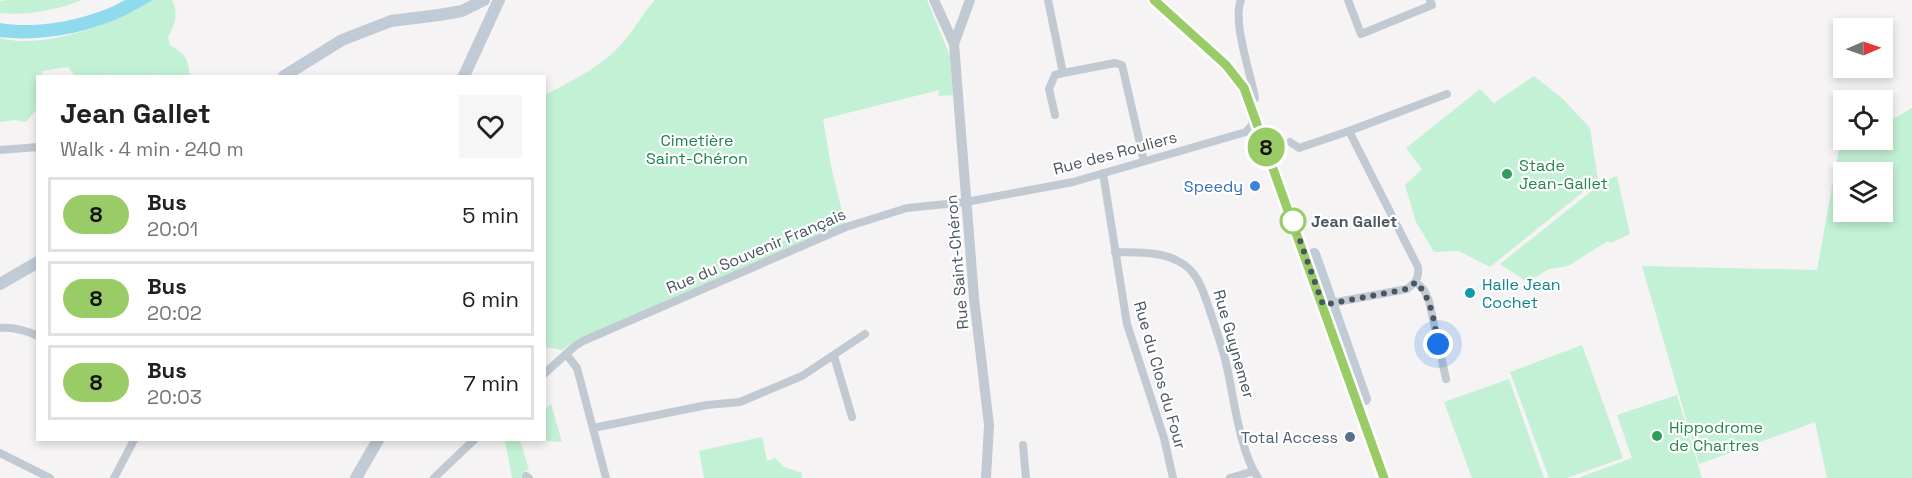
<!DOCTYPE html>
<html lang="en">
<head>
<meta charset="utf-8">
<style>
	:root { --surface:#fff; --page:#f6f6f6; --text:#202124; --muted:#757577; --line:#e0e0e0 }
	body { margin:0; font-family:"Space Grotesk",sans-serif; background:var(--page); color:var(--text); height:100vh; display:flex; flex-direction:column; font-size:22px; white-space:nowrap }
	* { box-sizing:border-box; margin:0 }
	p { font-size:20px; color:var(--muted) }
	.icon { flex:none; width:33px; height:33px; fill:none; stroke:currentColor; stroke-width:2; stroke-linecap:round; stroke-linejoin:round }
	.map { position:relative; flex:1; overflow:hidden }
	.panel { position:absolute; left:36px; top:75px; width:510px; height:366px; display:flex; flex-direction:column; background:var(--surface); border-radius:0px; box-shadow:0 3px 9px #0003 }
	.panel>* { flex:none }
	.badge { padding:0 12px; border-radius:20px; font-size:21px; line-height:39px }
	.needle { width:39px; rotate:88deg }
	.buttons { position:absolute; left:1833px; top:18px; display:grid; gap:12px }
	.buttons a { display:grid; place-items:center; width:60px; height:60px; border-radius:0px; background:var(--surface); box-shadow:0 3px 9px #0003; font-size:30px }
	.you { position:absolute; width:30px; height:30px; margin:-15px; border:4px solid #fff; border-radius:50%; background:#1a73e8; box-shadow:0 0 0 9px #1a73e833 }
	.map>.badge { position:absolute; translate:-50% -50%; box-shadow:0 0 0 3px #fff }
	.round { display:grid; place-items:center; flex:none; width:63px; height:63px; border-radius:0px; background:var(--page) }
	.overview { display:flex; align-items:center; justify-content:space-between; height:102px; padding:0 24px }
	h1 { font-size:28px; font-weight:800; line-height:45px }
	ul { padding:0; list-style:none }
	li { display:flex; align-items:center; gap:18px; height:75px; margin:0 12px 9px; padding:0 12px; border:3px solid var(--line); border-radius:0px }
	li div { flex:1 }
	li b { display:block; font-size:22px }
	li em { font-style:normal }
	li .badge { min-width:66px; font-weight:700; text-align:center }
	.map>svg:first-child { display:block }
</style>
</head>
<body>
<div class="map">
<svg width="1912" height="478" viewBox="0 0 1912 478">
	<rect width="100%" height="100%" fill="#f5f3f3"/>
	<path fill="#c3f1d5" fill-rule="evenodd" d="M8 0H82C55 10 29 16 0 13V1Z
		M148 0H172C179 13 175 25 168 37L170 45C186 55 188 58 190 76H159L157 74 152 76H114L110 74 109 76H75L68 67 42 71V76H38L37 109 26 122 15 120 0 122V38C29 46 65 37 93 28 112 21 130 9 148 0Z
		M655 0H927L950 56 953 95 938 96 939 90 823 119 831 166 845 224 575 341 562 350 545 347V95C574 80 603 66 624 41 636 28 643 12 655 0Z
		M1534 76 1563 99 1590 128 1598 180 1490 267 1459 251 1434 252 1416 222 1405 185 1422 169 1406 148 1480 89 1494 103Z
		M1912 108V478H1827L1815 422 1699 464 1642 266 1817 270 1839 149 1856 140H1882L1883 125ZM1844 172H1882V212H1844Z
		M1617 176 1630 234 1611 243 1608 241 1568 266 1549 269 1527 282 1500 264 1603 182Z
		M1582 345 1623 458 1567 478H1549L1510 372Z
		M1509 379 1544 478H1472L1444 402Z
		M1677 395 1702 478H1578L1632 458 1617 415Z
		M551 404 562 442 520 440 529 470 524 471 521 478H512L505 440H544L545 409Z
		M762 437 767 461 775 458 784 467 802 473V478H704L699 451Z"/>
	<path fill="#90daee" d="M125 0H153C143 5 134 11 124 16 86 33 42 42 0 37V23C38 30 92 19 125 0Z"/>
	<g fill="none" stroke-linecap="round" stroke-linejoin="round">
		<path stroke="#c1cad2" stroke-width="8" d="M1048 0 1063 73 1115 63 1122 65 1144 161
			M1241 0C1232 22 1251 74 1255 98
			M1348 0 1361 34 1432 5 1430 0
			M1055 115 1049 89 1055 75 1063 73
			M1349 131 1447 94
			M1290 142 1299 148 1349 131 1418 267C1419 279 1416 282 1407 289L1326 304
			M0 150 38 147
			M1103 173 1127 324 1164 438 1173 478
			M1115 252C1136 253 1159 251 1178 261 1199 271 1204 294 1211 314 1216 330 1222 346 1226 363 1234 396 1239 450 1258 478
			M1416 282 1424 290 1429 301 1446 379
			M0 328C14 327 25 330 38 336
			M566 354 577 368 606 478
			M834 356 852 417
			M544 374 575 346 583 341 846 227 907 208 966 202 1073 182 1246 132 1252 125 1253 117
			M593 428 707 405 740 402 802 376 865 334
			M1023 445 1026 478
			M0 453 50 478
			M526 476 529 478
			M114 478 134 440
			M434 478 474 440
			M1230 478 1254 471"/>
		<path stroke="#c1cad2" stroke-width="10" d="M934 0 954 44 974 298 989 425 986 478
			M954 44 970 0"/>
		<path stroke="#c1cbd6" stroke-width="12" d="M1154 0 1226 65 1244 88 1384 478
			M284 76 342 40 391 21 439 15 462 11 484 0
			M464 76 499 0
			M1314 254 1365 399
			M0 284 38 262
			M356 478 378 440"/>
	</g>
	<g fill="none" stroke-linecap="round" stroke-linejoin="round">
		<g stroke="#fff" stroke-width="14">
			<path id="line" d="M1154 0 1226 65 1244 88 1384 478"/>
		</g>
		<use href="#line" stroke="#9c6" stroke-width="9"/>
		<path stroke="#4a5661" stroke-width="6" stroke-dasharray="0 10.8" d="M1293 221 1323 305 1407 289 1416 282C1432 299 1434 322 1438 344"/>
	</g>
	<g fill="#2e9e5b" stroke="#fff" stroke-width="2">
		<circle cx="1507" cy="174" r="6"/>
		<circle cx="1657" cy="436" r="6"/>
	</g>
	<circle fill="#3f7fe0" stroke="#fff" stroke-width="2" cx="1255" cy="186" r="6"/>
	<circle fill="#fff" stroke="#9c6" stroke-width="3" cx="1293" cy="221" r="12"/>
	<circle fill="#0f9aa8" stroke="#fff" stroke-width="2" cx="1470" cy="293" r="6"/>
	<circle fill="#5c6f8a" stroke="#fff" stroke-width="2" cx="1350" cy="437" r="6"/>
	<g text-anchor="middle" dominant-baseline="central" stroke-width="4.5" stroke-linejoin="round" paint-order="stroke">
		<g font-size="16" fill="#17864f" stroke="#fff">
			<text x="697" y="140">Cimetière<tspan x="697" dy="18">Saint-Chéron</tspan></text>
		</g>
		<g font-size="16" fill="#4a5661" stroke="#fff">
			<text transform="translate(1115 153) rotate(-15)">Rue des Rouliers</text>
			<text transform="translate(756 251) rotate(-23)">Rue du Souvenir Français</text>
			<text transform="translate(957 262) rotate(-95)">Rue Saint-Chéron</text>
			<text transform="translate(1234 344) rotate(74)">Rue Guynemer</text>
			<text transform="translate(1160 375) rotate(74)">Rue du Clos du Four</text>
		</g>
		<g font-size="16" fill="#27864d" stroke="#fff" text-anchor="start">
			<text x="1519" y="165">Stade<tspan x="1519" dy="18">Jean-Gallet</tspan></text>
			<text x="1669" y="427">Hippodrome<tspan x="1669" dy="18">de Chartres</tspan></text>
		</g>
		<g font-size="16" fill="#366cbe" stroke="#fff" text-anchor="end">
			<text x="1243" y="186">Speedy</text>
		</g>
		<g font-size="16" font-weight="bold" fill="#4a5661" stroke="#fff" text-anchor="start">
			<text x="1311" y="221">Jean Gallet</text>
		</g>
		<g font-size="16" fill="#0d838f" stroke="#fff" text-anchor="start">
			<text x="1482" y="284">Halle Jean<tspan x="1482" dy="18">Cochet</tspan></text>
		</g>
		<g font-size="16" fill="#4e5e75" stroke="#fff" text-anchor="end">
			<text x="1338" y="437">Total Access</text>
		</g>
	</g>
</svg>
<div class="buttons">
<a><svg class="needle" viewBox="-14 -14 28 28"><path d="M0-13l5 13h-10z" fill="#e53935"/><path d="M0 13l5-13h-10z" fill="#757577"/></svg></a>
<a><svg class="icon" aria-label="locate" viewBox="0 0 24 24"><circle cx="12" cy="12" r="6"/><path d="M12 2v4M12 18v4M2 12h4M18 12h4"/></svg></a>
<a><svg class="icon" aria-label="layers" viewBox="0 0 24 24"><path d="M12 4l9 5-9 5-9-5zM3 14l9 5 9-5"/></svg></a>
</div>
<div class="you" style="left:1438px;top:344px"></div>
<b class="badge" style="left:1266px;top:147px;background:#9c6;color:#111">8</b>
<section class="panel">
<div class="overview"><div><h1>Jean Gallet</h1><p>Walk · 4 min · 240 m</p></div><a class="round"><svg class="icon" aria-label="heart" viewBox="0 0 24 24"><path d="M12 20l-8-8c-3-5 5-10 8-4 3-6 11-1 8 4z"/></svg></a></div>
<ul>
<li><span class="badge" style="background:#9c6;color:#111">8</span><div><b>Bus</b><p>20:01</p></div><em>5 min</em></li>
<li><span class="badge" style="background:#9c6;color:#111">8</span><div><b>Bus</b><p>20:02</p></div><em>6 min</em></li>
<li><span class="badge" style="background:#9c6;color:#111">8</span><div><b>Bus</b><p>20:03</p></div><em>7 min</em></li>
</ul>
</section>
</div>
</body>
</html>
